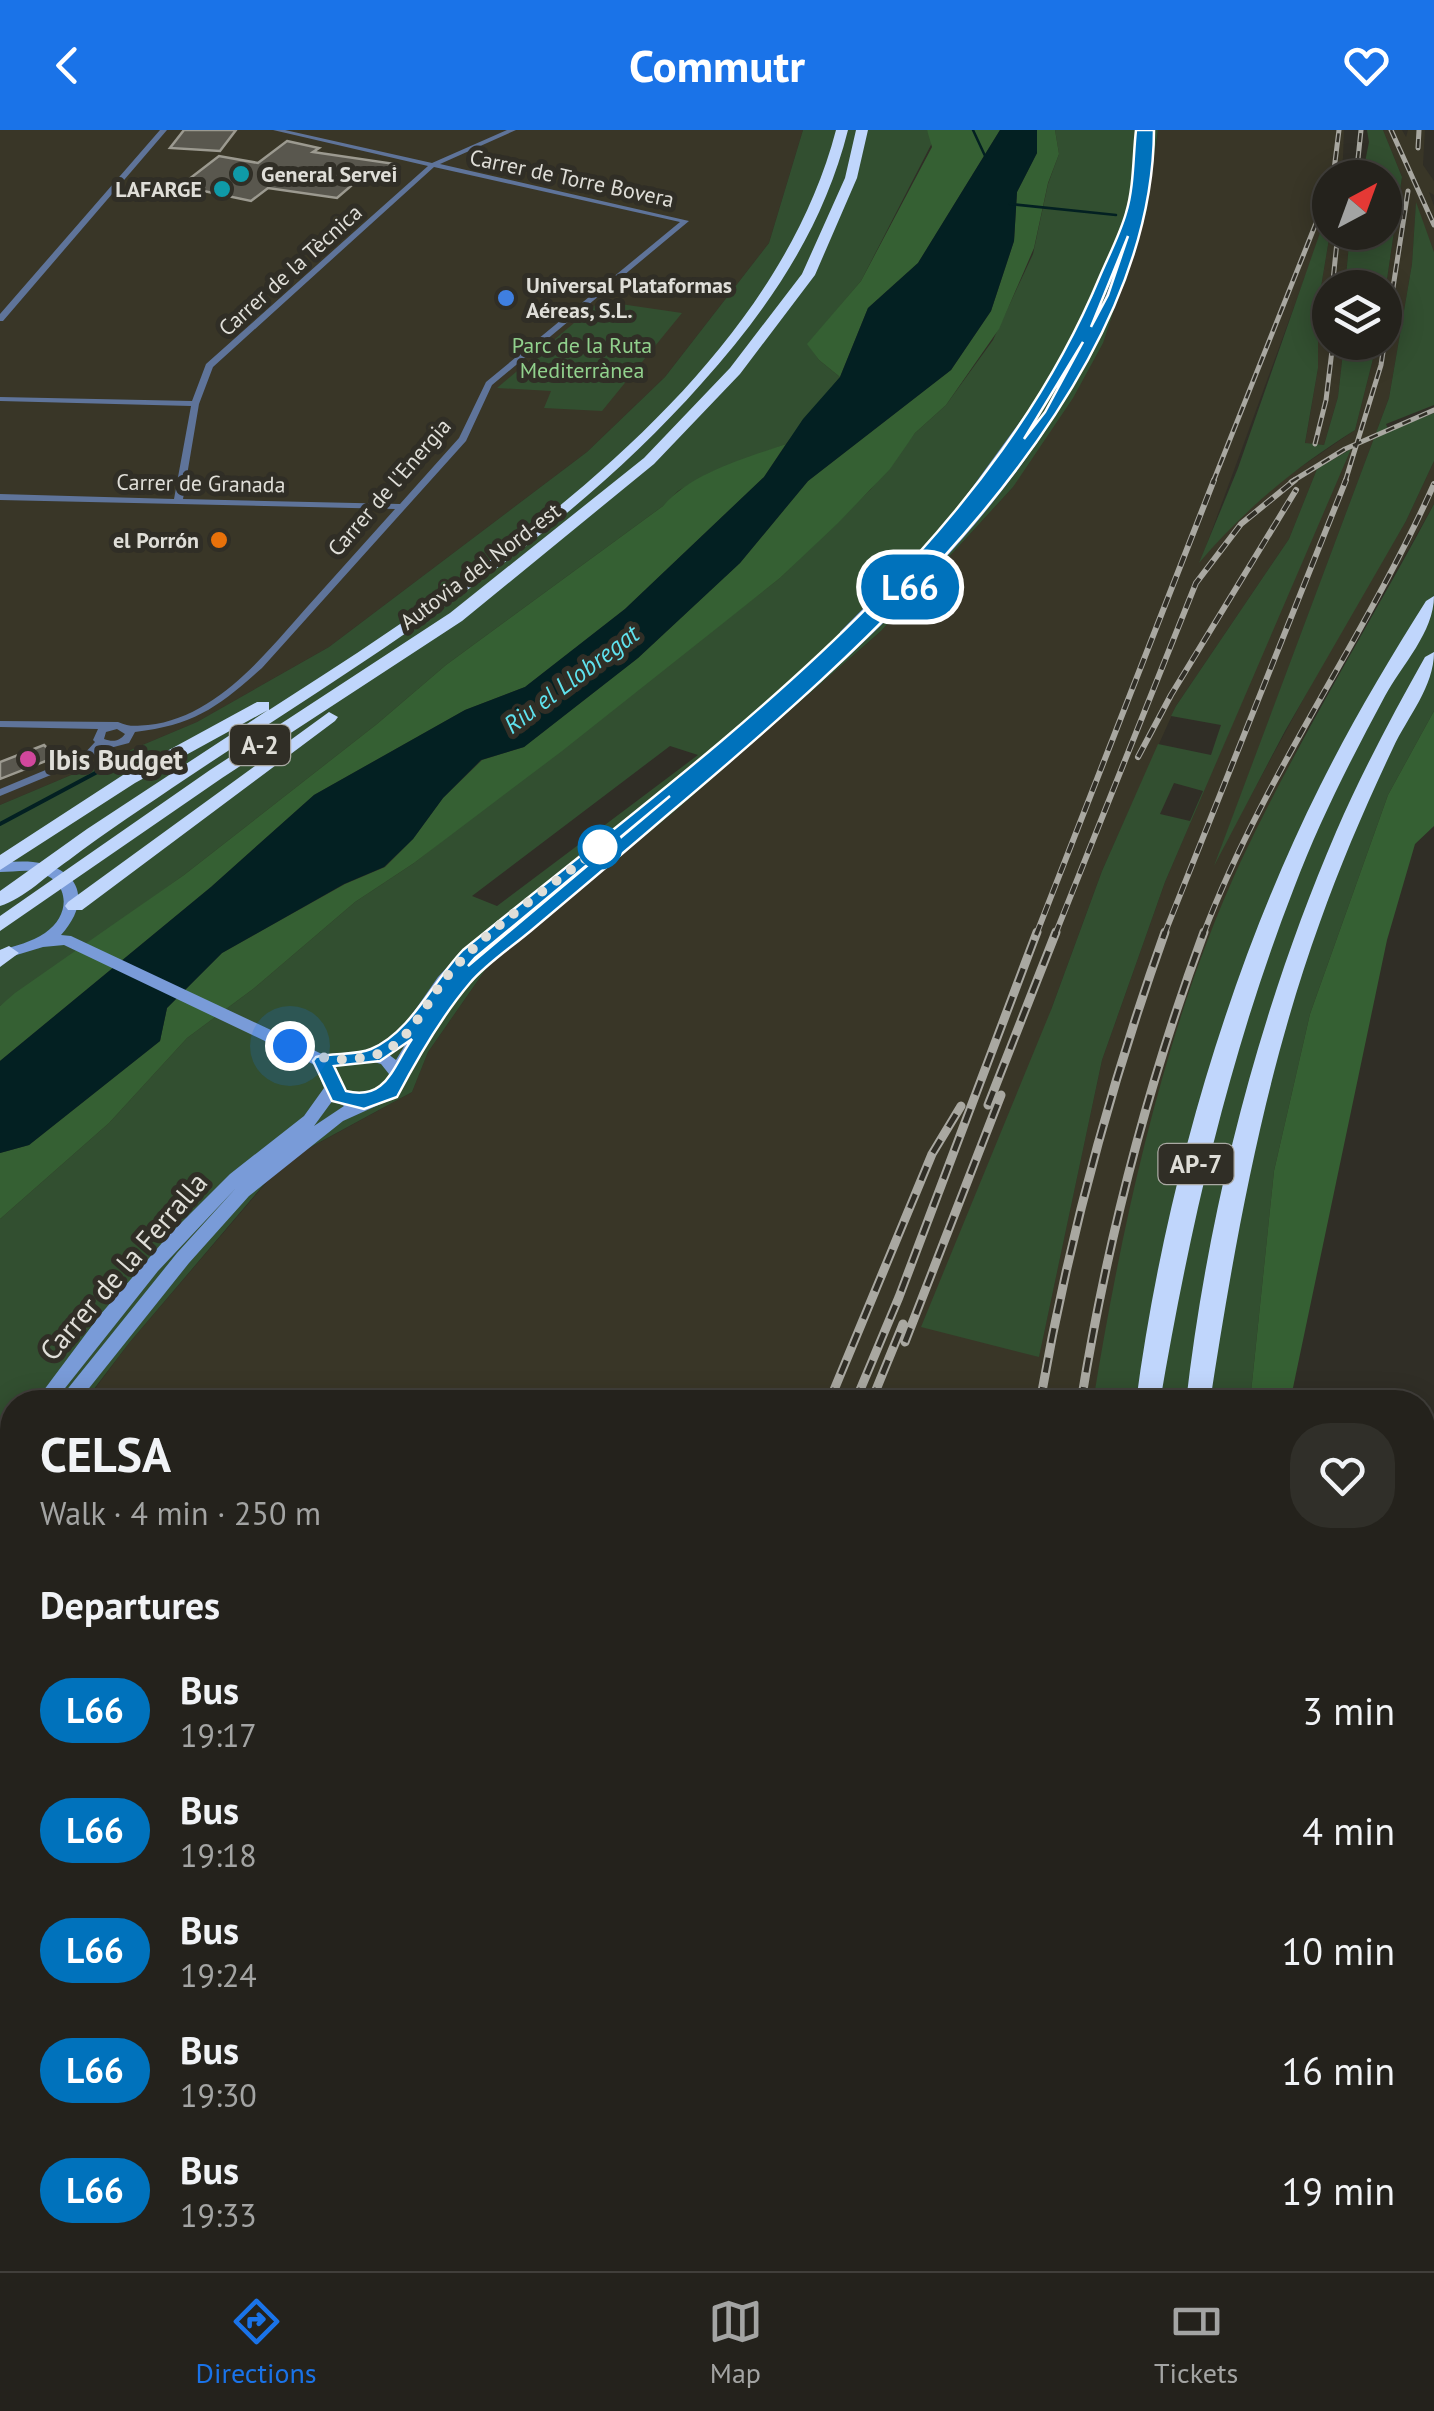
<!DOCTYPE html>
<html lang="en">
<head>
<meta charset="utf-8">
<style>
	:root { --surface:#24221c; --page:#302f29; --text:#f1f3f6; --muted:#a3a4a3; --line:#413f3b; --accent:#1a73e8 }
	body { margin:0; font-family:"PT Sans",sans-serif; background:var(--page); color:var(--text); height:100vh; display:flex; flex-direction:column; font-size:38px; white-space:nowrap }
	* { box-sizing:border-box; margin:0 }
	p { font-size:32px; color:var(--muted) }
	.icon { flex:none; width:55px; height:55px; fill:none; stroke:currentColor; stroke-width:2; stroke-linecap:round; stroke-linejoin:round }
	.map { position:relative; flex:1; overflow:hidden }
	.panel { position:absolute; left:0px; top:1260px; width:1435px; height:882px; display:flex; flex-direction:column; background:var(--surface); border-radius:40px 40px 0 0; box-shadow:0 5px 25px #0003,0 0 0 2px var(--line) }
	.panel>* { flex:none }
	.badge { padding:0 20px; border-radius:32px; font-size:35px; line-height:65px }
	.needle { width:65px; rotate:41deg }
	.buttons { position:absolute; left:1312px; top:30px; display:grid; gap:20px }
	.buttons a { display:grid; place-items:center; width:90px; height:90px; border-radius:50%; background:var(--surface); box-shadow:0 5px 25px #0003,0 0 0 2px var(--line); font-size:50px }
	.you { position:absolute; width:50px; height:50px; margin:-25px; border:8px solid #fff; border-radius:50%; background:#1a73e8; box-shadow:0 0 0 15px #1a73e833 }
	.map>.badge { position:absolute; translate:-50% -50%; box-shadow:0 0 0 5px #fff }
	h2 { padding:0 40px; font-size:38px; line-height:90px }
	.round { display:grid; place-items:center; flex:none; width:105px; height:105px; border-radius:40px; background:var(--page) }
	.head { display:flex; align-items:center; justify-content:space-between; height:170px; padding:0 40px }
	h1 { font-size:48px; font-weight:600; line-height:75px }
	ul { padding:0; list-style:none }
	li { display:flex; align-items:center; gap:30px; height:120px; padding:0 40px }
	li div { flex:1 }
	li b { display:block; font-size:38px }
	li em { font-style:normal }
	li .badge { min-width:110px; font-weight:700; text-align:center }
	header { display:flex; justify-content:space-between; align-items:center; height:130px; padding:0 40px; background:var(--accent); color:#fff; font-size:45px; font-weight:600 }
	.menu { display:flex; justify-content:space-around; align-items:center; height:140px; border-top:2px solid var(--line); background:var(--surface); font-size:28px; color:var(--muted) }
	.menu a { display:grid; justify-items:center; gap:5px }
	.menu .selected { color:var(--accent) }
	.map>svg:first-child { display:block }
</style>
</head>
<body>
<header><svg class="icon" aria-label="back" viewBox="0 0 24 24"><path d="M15 5l-7 7 7 7"/></svg>Commutr<svg class="icon" aria-label="heart" viewBox="0 0 24 24"><path d="M12 20l-8-8c-3-5 5-10 8-4 3-6 11-1 8 4z"/></svg></header>
<div class="map">
<svg width="1434" height="2141" viewBox="0 0 1434 2141">
	<rect width="100%" height="100%" fill="#302e26"/>
	<path fill="#393627" fill-rule="evenodd" d="M0 0H803L769 113 665 247 587 322 329 517 197 592 0 675Z
		M1158 0H1344L1343 28 1338 47 1330 48V74L1323 98 1201 430 1239 386 1276 354 1355 300 1377 213 1385 212V163L1402 47 1383 0H1402L1406 7 1408 0H1425L1423 35 1434 51V65L1429 62 1434 76V122L1416 75 1412 134 1389 268 1219 724 1348 487 1406 391 1434 331V374L1316 582 1239 736 1188 868 1148 1005 1093 1272H85L129 1213 284 1032 412 962 428 922 490 833 674 682 881 501 1013 357 1156 19ZM1349 320 1165 752 1102 930 1039 1226 1051 880 1102 741 1176 576 1289 409 1317 339Z
		M1330 103H1350L1345 157 1330 158V212L1344 213 1338 267 1324 315 1305 314 1318 238V175Z
		M12 1370V2130H645L644 2141H0V1387Z
		M672 2130H1023L1022 2141H671Z"/>
	<path fill="#324f30" fill-rule="evenodd" d="M803 0H927L933 11 861 151 808 214 819 230 840 247 786 314 709 343 678 361 663 376 446 535 377 594 184 745 0 876V675L197 592 329 517 587 322 665 247 769 113Z
		M1055 0H1158L1146 83 1103 213 1073 268 1013 357 881 501 674 682 490 833 428 922 412 962 283 1032 129 1213 84 1272H12V1370L0 1387V1089L109 993 187 908 253 859 355 772 414 733 780 448 871 359 915 303 946 275 993 210 1033 124 1048 54 1059 24ZM670 616 698 625 497 776 472 766Z
		M1367 0H1383L1402 47 1385 163V158L1345 157 1350 103 1385 102V48L1362 47 1369 12Z
		M1416 72 1434 122V275L1386 294 1389 301 1434 283V331L1406 391 1285 601 1214 736 1389 268 1412 134Z
		M1330 74V103L1318 175V238L1305 313 1324 315 1338 267 1344 213H1377L1355 300C1294 338 1245 379 1199 433L1238 338Z
		M600 171 682 183 602 281 544 278 551 261 497 258Z
		M1351 319 1165 752 1102 930 1039 1227 921 1197 1051 880 1102 741 1158 614 1211 625 1221 595 1171 586 1176 576 1289 409 1317 339ZM1174 653 1203 661 1190 691 1160 684Z
		M1434 374V581L1388 665 1310 884 1274 1041 1250 1272H1093C1122 1094 1164 898 1240 733 1298 610 1370 494 1434 374Z
		M1023 2130H1227L1228 2141H1022Z"/>
	<path fill="#356033" d="M927 0H1000L918 133 868 178 840 247 819 230 807 214 861 151 932 17Z
		M1037 0H1055L1059 24 1048 53 1034 118 999 199 946 275 915 303 890 339 838 393 780 448 562 621 414 733 355 772 253 859 187 908 109 993 0 1089V1023L29 1015 160 911 167 878 222 823 345 754 385 737 413 709 443 668 482 630 524 617 638 528 740 433 808 351 951 240 991 181 1014 111 1017 62 1037 23Z
		M786 314 764 347 625 479 525 557 465 580 314 665 211 757 0 931V876L15 863 184 745 377 594 446 535 663 376C693 342 744 329 786 314Z
		M1434 581V696L1415 714 1387 810 1290 1272H1250L1274 1041 1310 884 1388 665Z
		M1423 1620 1434 1623V2141H1228L1227 2130H1422Z"/>
	<path fill="#032022" d="M1000 0H1037V23L1017 62 1014 111 991 181 951 240 808 351 740 433 638 528 524 617 481 630 443 668 413 709 384 737 344 754 222 823 167 878 160 911 29 1015 0 1023V931L211 757 314 665 465 580 525 557 625 479 764 347 803 289 840 247 868 178 918 133Z"/>
	<g fill="none" stroke-linecap="round" stroke-linejoin="round">
		<path stroke="#032022" stroke-width="2.5" d="M973 0 986 28
			M1010 74 1116 85"/>
		<path stroke="#032022" stroke-width="4" d="M0 694 129 625"/>
	</g>
	<path fill="#59574e" stroke="#9c9a90" stroke-width="2.5" d="M184 0H236L220 21 170 18Z
		M287 11 319 18 313 22 395 34 375 52 359 49 337 68 268 58 251 71 180 56 219 26 258 33Z
		M44 615 56 627 0 649V632Z
		M12 1451V2130H40L37 2141H0V1478Z"/>
	<g fill="none" stroke-linecap="round" stroke-linejoin="round">
		<path fill="#5f749a" fill-rule="evenodd" d="M160 0H167L3 191H0V184Z
			M273 0H285L432 33 507 0H516L440 34 689 91 492 255 466 311 262 538C218 577 195 595 135 602L129 613 110 618 102 615 92 628 0 666V659L84 624 95 612 93 610 98 599 0 597V591L118 592C129 597 135 596 148 595 221 587 271 516 317 466 343 437 369 408 395 379L0 370V364L174 369 191 276 0 271V267L192 271 206 234 428 36ZM434 37 680 92 486 252 459 308 400 374 183 369 199 274 213 237ZM117 599 125 604C119 612 112 612 104 609L106 602Z
			M740 2130H758L757 2141H739Z
			M1338 2130H1356L1359 2141H1341Z"/>
		<path fill="#799bd8" fill-rule="evenodd" d="M1144 0H1154C1138 293 862 523 652 697 591 747 522 795 469 854 448 877 426 905 411 933 405 944 403 956 396 967L343 991 249 1066 189 1133 78 1272H57L177 1123 236 1058 158 1141 54 1272H35L100 1185 168 1106 230 1044 304 986 324 958 315 935 64 815 43 817 0 830V820C16 816 31 812 45 803 74 783 69 746 32 741 22 740 10 742 0 742V732C11 732 23 731 33 732 81 738 92 771 61 805L71 806 324 925 370 921 402 899 438 847 463 820 586 722H596L597 728C818 549 1126 307 1144 0ZM507 801 446 860 475 828ZM408 910 396 930 388 924ZM374 932 381 934 389 944 384 959C353 974 343 966 332 936ZM333 970 344 976 314 996Z
			M1110 130 1119 132C1083 224 1029 303 968 380H960L958 377 1043 260 1080 198Z
			M928 416 934 420 932 423 850 508H840V502L924 417Z
			M12 1307C13 1320 15 1335 0 1340 0 1326 0 1312 12 1307Z
			M12 1339C13 1352 15 1367 0 1372 0 1358 0 1344 12 1339Z"/>
		<path fill="#c0d6fc" fill-rule="evenodd" d="M836 0H848C823 99 769 178 702 253 556 418 368 527 187 648 147 675 107 701 69 730 48 744 24 769 0 776V761L87 699 268 580 135 653 0 740V725L123 645 257 572H269V580C482 443 768 258 836 0Z
			M856 0H868L857 48 815 145 740 244 654 334 462 491 222 648 0 801V786L210 640 450 483 644 328 730 238 802 144 845 48Z
			M1434 466C1434 502 1402 535 1385 566 1351 629 1319 692 1294 758 1229 925 1190 1096 1160 1272H1136C1163 1066 1227 842 1320 656 1352 592 1388 531 1426 471Z
			M1434 522C1434 557 1408 586 1393 618 1366 675 1341 733 1320 792 1264 947 1235 1110 1210 1272H1186C1208 1080 1259 881 1336 702 1362 642 1393 584 1425 527Z
			M329 582 338 587 335 591 82 780H68L65 776 68 772Z
			M9 816 19 823 0 837V820Z
			M1088 2130H1120L1121 2141H1087Z
			M1156 2130H1188L1189 2141H1155Z"/>
		<g stroke="#a9a8a1" stroke-width="5">
			<path id="rail-far3" d="M1391 0 1434 95
				M1418 18 1419 0
				M1333 48 1339 0
				M1356 48 1361 0
				M1328 199 1338 102
				M1315 314 1326 270 1333 212
				M1213 352 1330 58
				M1291 352 1345 319 1434 280
				M1345 352 1381 235 1408 61"/>
		</g>
		<g stroke="#a9a8a1" stroke-width="6">
			<path id="rail-far2" d="M1138 627 1171 565 1296 360
				M1036 805 1214 350
				M1055 805 1196 453 1241 394 1295 350
				M1164 805 1346 350
				M1203 805C1263 646 1365 509 1434 354"/>
		</g>
		<g stroke="#a9a8a1" stroke-width="9">
			<path id="rail-far1" d="M988 975 1056 802
				M905 1212 1001 965
				M829 1272 932 1024 961 976
				M855 1272 899 1167 1037 802
				M871 1272 903 1194
				M1040 1272C1068 1112 1110 956 1165 802
				M1081 1272C1107 1111 1147 956 1204 802"/>
		</g>
		<g stroke="#a9a8a1" stroke-width="10">
			<path id="rail" d="M969 2130V2141
				M1008 2130V2141
				M624 2141 626 2130
				M694 2141 695 2130
				M711 2141 712 2130"/>
		</g>
		<use href="#rail-far3" stroke="#302e26" stroke-width="2.5" stroke-dasharray="9" stroke-linecap="butt"/>
		<use href="#rail-far2" stroke="#302e26" stroke-width="4" stroke-dasharray="11" stroke-linecap="butt"/>
		<use href="#rail-far1" stroke="#302e26" stroke-width="5" stroke-dasharray="15" stroke-linecap="butt"/>
		<use href="#rail" stroke="#302e26" stroke-width="6" stroke-dasharray="20" stroke-linecap="butt"/>
	</g>
	<path fill="#0072bc" stroke="#fff" stroke-width="2.5" fill-rule="evenodd" d="M1136 0H1154C1153 270 856 526 665 687 621 725 577 762 533 799 512 817 487 833 470 853 441 887 417 929 397 967L364 979 332 971 313 931 316 927C333 922 355 926 371 919 411 902 433 851 463 820 697 629 981 433 1100 146 1109 125 1120 104 1126 83 1134 57 1133 26 1136 0ZM1128 106 1108 165 1091 197ZM1083 212 1045 282 1024 309ZM670 666 468 836 475 828ZM412 909C392 938 386 971 346 961L334 936 380 931Z"/>
	<g fill="none" stroke-linecap="round" stroke-linejoin="round">
		<path stroke="#dfded8" stroke-width="10" stroke-dasharray="0 18" d="M290 916C318 929 340 933 371 926 407 919 424 876 444 850 484 800 552 756 603 715L600 717"/>
	</g>
	<g fill="#0f9aa8" stroke="#302e26" stroke-width="4">
		<circle cx="241" cy="44" r="10"/>
		<circle cx="222" cy="59" r="10"/>
	</g>
	<circle fill="#3f7fe0" stroke="#302e26" stroke-width="4" cx="506" cy="168" r="10"/>
	<circle fill="#e8710a" stroke="#302e26" stroke-width="4" cx="219" cy="410" r="10"/>
	<circle fill="#d1479c" stroke="#302e26" stroke-width="4" cx="28" cy="629" r="10"/>
	<circle fill="#fff" stroke="#0072bc" stroke-width="5" cx="600" cy="717" r="20"/>
	<g text-anchor="middle" dominant-baseline="central" stroke-width="10" stroke-linejoin="round" paint-order="stroke">
		<g font-size="22" font-weight="bold" fill="#dfded8" stroke="#302e26" text-anchor="start">
			<text x="261" y="44">General Servei</text>
			<text x="202" y="59" text-anchor="end">LAFARGE</text>
			<text x="526" y="155">Universal Plataformas<tspan x="526" dy="25">Aéreas, S.L.</tspan></text>
			<text x="199" y="410" text-anchor="end">el Porrón</text>
		</g>
		<g font-size="22" fill="#dfded8" stroke="#302e26">
			<text transform="translate(572 48) rotate(12)">Carrer de Torre Bovera</text>
			<text transform="translate(290 140) rotate(-42)">Carrer de la Tècnica</text>
			<text transform="translate(201 353) rotate(1)">Carrer de Granada</text>
			<text transform="translate(389 357) rotate(-49)">Carrer de l'Energia</text>
			<text transform="translate(480 436) rotate(-37)">Autovia del Nord-est</text>
		</g>
		<g font-size="22" fill="#91d18d" stroke="#302e26">
			<text x="582" y="215">Parc de la Ruta<tspan x="582" dy="25">Mediterrànea</tspan></text>
		</g>
		<g font-size="25" font-style="italic" fill="#5fe2ee" stroke="#302e26">
			<text transform="translate(571 549) rotate(-37)">Riu el Llobregat</text>
		</g>
		<g fill="#302e26" stroke="#aaa9a3" stroke-width="2.5">
			<rect x="230" y="595" width="60" height="40" rx="8"/>
			<rect x="1158.5" y="1014" width="75" height="40" rx="8"/>
		</g>
		<g font-size="25" font-weight="bold" fill="#dfded8">
			<text x="260" y="615">A-2</text>
			<text x="1196" y="1034">AP-7</text>
		</g>
		<g font-size="28" font-weight="bold" fill="#dfded8" stroke="#302e26" text-anchor="start">
			<text x="48" y="629">Ibis Budget</text>
		</g>
		<g font-size="28" fill="#dfded8" stroke="#302e26">
			<text transform="translate(123 1136) rotate(-49)">Carrer de la Ferralla</text>
		</g>
	</g>
</svg>
<div class="buttons">
<a><svg class="needle" viewBox="-14 -14 28 28"><path d="M0-13l5 13h-10z" fill="#e53935"/><path d="M0 13l5-13h-10z" fill="#a3a4a3"/></svg></a>
<a><svg class="icon" aria-label="layers" viewBox="0 0 24 24"><path d="M12 4l9 5-9 5-9-5zM3 14l9 5 9-5"/></svg></a>
</div>
<div class="you" style="left:290px;top:916px"></div>
<b class="badge" style="left:910px;top:457px;background:#0072bc;color:#fff">L66</b>
<section class="panel">
<div class="head"><div><h1>CELSA</h1><p>Walk · 4 min · 250 m</p></div><a class="round"><svg class="icon" aria-label="heart" viewBox="0 0 24 24"><path d="M12 20l-8-8c-3-5 5-10 8-4 3-6 11-1 8 4z"/></svg></a></div>
<h2>Departures</h2>
<ul>
<li><span class="badge" style="background:#0072bc;color:#fff">L66</span><div><b>Bus</b><p>19:17</p></div><em>3 min</em></li>
<li><span class="badge" style="background:#0072bc;color:#fff">L66</span><div><b>Bus</b><p>19:18</p></div><em>4 min</em></li>
<li><span class="badge" style="background:#0072bc;color:#fff">L66</span><div><b>Bus</b><p>19:24</p></div><em>10 min</em></li>
<li><span class="badge" style="background:#0072bc;color:#fff">L66</span><div><b>Bus</b><p>19:30</p></div><em>16 min</em></li>
<li><span class="badge" style="background:#0072bc;color:#fff">L66</span><div><b>Bus</b><p>19:33</p></div><em>19 min</em></li>
</ul>
</section>
</div>
<nav class="menu">
<a class="selected"><svg class="icon" aria-label="directions" viewBox="0 0 24 24"><path d="M12 3l9 9-9 9-9-9zM9 14v-3h6M13 9l2 2-2 2"/></svg>Directions</a>
<a><svg class="icon" aria-label="map" viewBox="0 0 24 24"><path d="M3 6l6-2 6 2 6-2v14l-6 2-6-2-6 2zM9 4v14M15 6v14"/></svg>Map</a>
<a><svg class="icon" aria-label="tickets" viewBox="0 0 24 24"><path d="M3 7h18v10H3zM15 7v10"/></svg>Tickets</a>
</nav>
</body>
</html>
